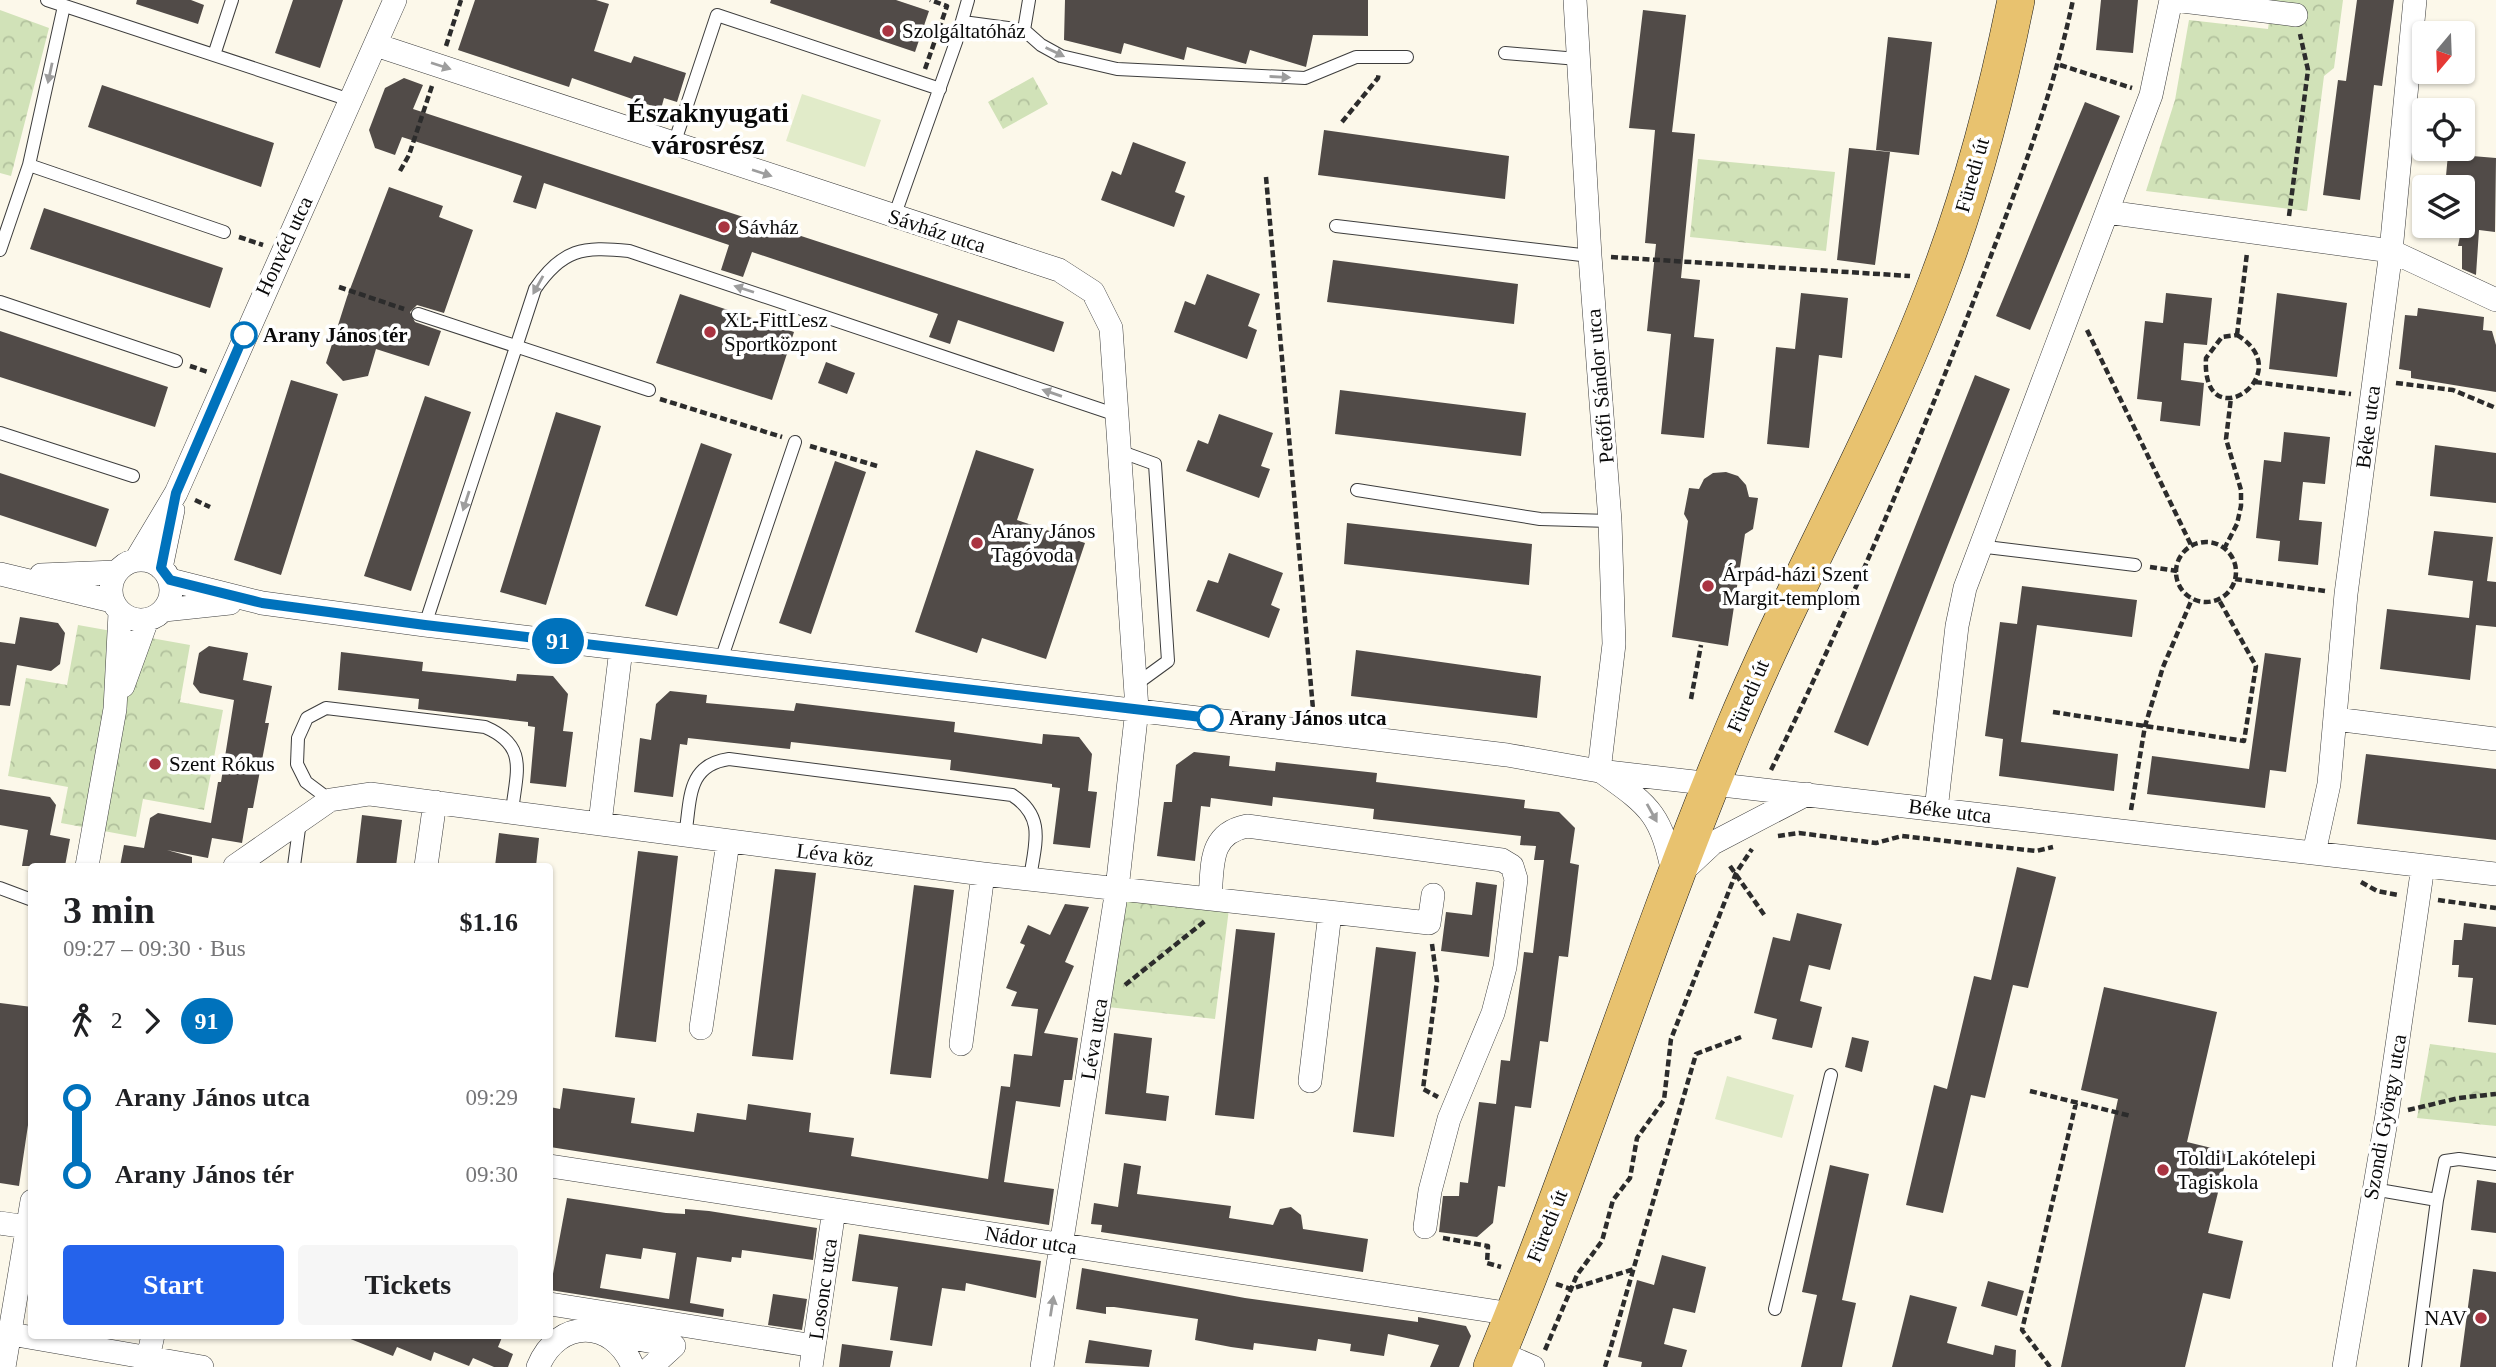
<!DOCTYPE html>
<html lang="en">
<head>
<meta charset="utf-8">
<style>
	:root { --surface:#fff; --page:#f6f6f6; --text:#202124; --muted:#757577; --accent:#2563eb }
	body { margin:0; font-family:"Times New Roman",serif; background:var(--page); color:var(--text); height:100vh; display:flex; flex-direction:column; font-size:26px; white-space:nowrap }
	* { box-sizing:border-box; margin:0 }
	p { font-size:23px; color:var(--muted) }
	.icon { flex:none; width:38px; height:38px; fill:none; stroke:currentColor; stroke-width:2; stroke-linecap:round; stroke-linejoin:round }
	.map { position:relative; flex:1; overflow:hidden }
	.panel { position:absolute; left:28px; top:863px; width:525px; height:476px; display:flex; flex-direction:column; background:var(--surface); border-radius:7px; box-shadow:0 2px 5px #0004 }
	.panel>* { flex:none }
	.badge { padding:0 14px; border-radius:23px; font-size:24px; line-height:46px }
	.needle { width:46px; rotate:199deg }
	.fabs { position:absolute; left:2412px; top:21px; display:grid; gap:14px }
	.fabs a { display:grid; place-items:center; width:63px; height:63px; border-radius:7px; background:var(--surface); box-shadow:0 2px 5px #0004; font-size:35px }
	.map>.badge { position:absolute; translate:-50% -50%; box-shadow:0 0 0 4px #fff }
	.legs { display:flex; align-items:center; gap:10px; height:77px; padding:0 35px; font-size:23px }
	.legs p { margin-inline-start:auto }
	.overview { display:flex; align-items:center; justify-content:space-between; height:119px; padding:0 35px }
	h1 { font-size:38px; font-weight:700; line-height:52px }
	.primary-button { display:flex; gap:14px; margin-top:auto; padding:14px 35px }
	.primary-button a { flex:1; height:80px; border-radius:7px; background:var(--accent); color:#fff; font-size:28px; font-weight:700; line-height:80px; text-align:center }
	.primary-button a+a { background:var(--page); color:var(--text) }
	ul { padding:0 35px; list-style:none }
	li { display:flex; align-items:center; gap:24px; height:77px; font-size:26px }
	li i { display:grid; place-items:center; width:10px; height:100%; margin:0 9px; background:currentColor }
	li i::after { content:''; width:18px; height:18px; margin:-9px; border:5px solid; border-radius:50%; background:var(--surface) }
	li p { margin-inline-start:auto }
	li:first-child i { background:linear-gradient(#0000 50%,currentColor 0) }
	li:last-child i { background:linear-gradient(currentColor 50%,#0000 0) }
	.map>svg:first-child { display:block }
</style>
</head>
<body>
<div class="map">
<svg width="2496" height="1367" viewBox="0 0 2496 1367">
	<defs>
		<pattern id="park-crowns" width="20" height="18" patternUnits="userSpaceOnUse" patternTransform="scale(1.75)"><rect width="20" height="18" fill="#d1e2b8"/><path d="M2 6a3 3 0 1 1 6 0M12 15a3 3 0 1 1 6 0" fill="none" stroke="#b2c19d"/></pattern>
	</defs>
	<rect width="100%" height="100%" fill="#fcf8ea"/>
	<path fill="url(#park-crowns)" d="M2272 0H2343L2334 68 2324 76 2307 211 2146 191 2175 100 2189 20 2268 29Z
		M0 10 49 28 11 176 0 173Z
		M1033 77 1048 104 1003 129 988 102Z
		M1698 159 1835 172 1826 251 1690 237Z
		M78 625 190 645 180 702 223 710 204 810 143 799 136 837 61 823 68 787 8 776 26 678 67 685Z
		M1117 889 1230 901 1215 1019 1099 1006Z
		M2430 1044 2496 1053V1126L2417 1118Z"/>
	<path fill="#e1ebc9" d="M802 94 881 120 865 167 786 141Z
		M1727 1076 1794 1095 1782 1138 1715 1119Z"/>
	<path fill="#514b48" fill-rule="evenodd" d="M137 0H191L204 5 198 24 136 4Z
		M293 0H343L320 68 275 53Z
		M475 0H596L609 4 594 51 631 63 634 56 686 73 677 102 664 98 661 109 572 78 569 87 458 50Z
		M771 0H896L929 11 915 52 770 3Z
		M1065 0H1368V36L1313 35 1306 67 1250 50 1246 64 1187 47 1184 60 1124 43 1121 54 1064 40Z
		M2101 0H2138L2133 53 2096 50Z
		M2357 0H2394L2382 86 2374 85 2360 200 2323 195 2338 80 2346 81Z
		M1643 10 1686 15 1672 132 1695 134 1681 278 1700 280 1694 337 1714 339 1704 438 1661 434 1671 334 1647 331 1656 244 1645 243 1655 130 1629 128Z
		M1888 37 1932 42 1919 155 1876 150Z
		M404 78 423 85 413 109 1064 322 1054 352 958 320 950 344 929 337 938 314 752 252 743 277 721 270 729 245 544 183 536 209 513 202 522 176 402 137 395 155 375 148 369 130 385 88Z
		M102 85 274 143 261 187 88 127Z
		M2085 102 2120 116 2030 330 1996 316Z
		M1324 130 1509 156 1505 199 1318 175Z
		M1133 142 1186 162 1175 192 1185 196 1174 227 1101 200 1112 171 1121 175Z
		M1849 148 1890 152 1875 265 1837 260Z
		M2448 154 2496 158 2495 232 2479 230 2476 275 2462 269V246H2458L2462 226V187H2445Z
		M389 187 443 206 439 217 473 230 444 313 417 305 410 312 415 322 441 331 429 366 376 349 368 376 343 381 326 363 347 297Z
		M44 208 223 268 210 308 30 249Z
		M1333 260 1518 284 1514 324 1327 302Z
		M1207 274 1260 294 1248 326 1257 330 1247 359 1174 332 1185 301 1195 305Z
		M1801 293 1848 298 1842 358 1819 355 1809 448 1767 444 1776 347 1795 349Z
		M2166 293 2212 298 2207 345 2184 343 2181 380 2204 383 2200 426 2160 421 2162 402 2137 399 2145 321 2163 323Z
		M2277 293 2347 303 2337 377 2269 369Z
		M680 294 794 332 772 400 656 363Z
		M2418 308 2484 317 2483 330 2492 331 2496 345V392L2411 378V371L2399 369 2405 315 2417 316Z
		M0 331 168 387 155 427 0 377Z
		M826 362 855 373 847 394 818 383Z
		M1975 375 2010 389 1868 746 1834 732Z
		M291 380 338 394 281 575 234 560Z
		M1340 390 1526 413 1521 456 1335 434Z
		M425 396 471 412 411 591 364 576Z
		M556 412 601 426 546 605 500 592Z
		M1219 414 1273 433 1261 466 1270 469 1259 498 1186 471 1198 440 1208 444Z
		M2284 432 2330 437 2325 484 2303 482 2299 520 2322 522 2318 565 2278 561 2280 541 2256 538 2264 460 2281 462Z
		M701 443 732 454 677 616 645 606Z
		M2435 445 2496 453V503L2430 496Z
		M976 450 1034 469 1017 520 1085 543 1046 659 982 638 977 653 915 632Z
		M835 461 866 472 811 634 779 623Z
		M1726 472 1738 476 1746 485 1749 497 1758 498 1753 529 1745 534 1728 646 1672 637 1688 521 1684 514 1689 488 1699 489 1704 479 1713 473Z
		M0 473 109 509 96 547 0 515Z
		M1347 523 1532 544 1529 585 1344 564Z
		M2434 531 2493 537 2487 581 2496 582V627L2476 625 2470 680 2380 669 2387 609 2469 618 2473 581 2428 575Z
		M1229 553 1283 573 1271 605 1280 609 1269 638 1196 611 1208 580 1218 583Z
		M2022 586 2137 600 2132 637 2037 625 2021 742 2118 754 2114 791 1999 776 2003 739 1985 736 2000 622 2017 624Z
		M20 617 58 623 65 633 60 664 51 671 17 665 10 706 0 705V642L15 644Z
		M209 646 248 653 243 680 272 686 265 723H269L253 808H248L242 843 212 838 208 858 167 850 192 857V866H120L124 845 144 848 150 818 158 813 211 823 218 782H221L234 700 200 693 193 684 199 653Z
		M1356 650 1541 676 1537 718 1351 696Z
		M341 652 423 662 422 671 516 681 517 674 553 676 568 694 563 731 573 732 566 787 530 783 535 727 528 726V722L418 709 419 699 338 690Z
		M2265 653 2301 658 2286 772 2270 770 2265 808 2147 794 2152 756 2249 769Z
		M670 691 707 695 706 703 794 711 796 703 955 722 954 732 1042 744 1043 734 1079 737 1092 754 1088 791 1097 792 1090 848 1053 844 1060 788 1052 787V784L950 770 951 760 791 742 790 749 688 738 687 745 680 744 673 797 634 792 640 738 651 740 656 704Z
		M1194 752 1230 756 1229 766 1275 771 1276 762 1377 773 1376 782 1525 800 1524 808 1559 812 1575 828 1570 863 1579 865 1568 957 1559 956 1548 1042 1540 1041 1531 1108 1515 1106 1505 1187 1498 1186 1493 1223 1477 1237 1439 1232 1443 1196H1459L1460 1182 1468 1183 1479 1102 1496 1104 1501 1060 1510 1061 1524 952 1533 953 1544 860H1534L1536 846 1520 845 1521 836 1373 819 1374 809 1273 797 1272 806 1211 798 1210 807 1201 806 1195 861 1157 856 1164 802H1172L1176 765Z
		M2366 754 2496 769V840L2357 824Z
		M0 789 50 797 56 805 50 835 70 839 65 866H22L28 830 0 825Z
		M362 815 402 820 396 866H356Z
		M499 833 539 838 536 866H495Z
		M638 851 678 856 656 1042 615 1037Z
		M2017 867 2056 877 2028 988 2013 985 1985 1098 1971 1095 1943 1213 1906 1205 1934 1085 1947 1089 1974 976 1991 980Z
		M775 869 816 873 793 1060 752 1056Z
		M1476 882 1497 885 1489 957 1441 951 1446 912 1472 915Z
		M914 885 954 890 931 1078 890 1074Z
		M1065 904 1089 907 1065 962 1074 966 1044 1033 1078 1038 1072 1080H1064L1060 1107 1016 1101 1004 1182 1054 1189 1049 1225 550 1147V1107L560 1109 563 1088 635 1098 631 1123 694 1132 697 1113 746 1120 748 1104 811 1113 809 1132 854 1138 851 1156 988 1179 1001 1086 1010 1087 1014 1054 1032 1056 1038 1009 1011 1006 1017 992 1006 988 1025 945 1020 943 1028 925 1050 935Z
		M1797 913 1842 924 1830 970 1809 965 1800 1001 1822 1007 1812 1048 1772 1039 1777 1019 1754 1013 1773 937 1790 941Z
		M2464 923 2496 927V1025L2468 1022 2473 978 2458 977 2459 965H2452L2454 940H2462Z
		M1236 929 1275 933 1254 1119 1215 1115Z
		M1376 947 1416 952 1394 1137 1353 1132Z
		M2104 987 2217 1012 2187 1142 2228 1152 2208 1233 2243 1241 2230 1299 2203 1293 2185 1367H2061L2118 1099 2081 1090Z
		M0 1003 32 1007V1098L19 1186 0 1183Z
		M1114 1033 1152 1038 1146 1093 1169 1096 1166 1121 1105 1114Z
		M1852 1037 1869 1041 1862 1072 1845 1067Z
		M1124 1163 1141 1166 1137 1194 1231 1206 1229 1218 1273 1225 1280 1209 1291 1207 1301 1215 1303 1229 1368 1239 1363 1272 1101 1232 1102 1225 1091 1224 1094 1203 1118 1207Z
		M1830 1165 1869 1174 1842 1300 1856 1303 1842 1367H1801L1817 1295 1802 1292Z
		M2477 1180 2496 1183V1233L2471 1230Z
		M567 1198 666 1213 685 1214V1209L709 1211 817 1228 813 1260 742 1250 741 1258 732 1257 731 1262 697 1257 690 1303 724 1309 723 1317 550 1290ZM643 1248 676 1253 669 1299 600 1288 606 1254 641 1259Z
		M859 1234 1041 1261 1036 1298 966 1283 965 1291 942 1288 932 1346 890 1340 898 1287 852 1281Z
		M1662 1255 1706 1267 1695 1313 1673 1308 1664 1344 1687 1350 1682 1367H1641L1642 1362 1618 1357 1637 1280 1654 1285Z
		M1082 1268 1245 1298 1418 1322V1317L1466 1326 1471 1336 1459 1367H1430L1439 1345 1388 1334 1384 1356 1350 1351 1351 1344 1318 1339 1316 1351 1254 1343 1253 1350 1231 1347 1195 1340 1198 1319 1114 1307H1106V1314L1076 1309Z
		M2473 1269 2496 1272V1367H2460Z
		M1988 1281 2024 1291 2017 1316 1981 1306Z
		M773 1294 807 1299 802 1330 768 1325Z
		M1910 1295 1957 1307 1947 1343 1993 1355 1995 1345 2016 1350 2015 1367H1892Z
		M503 1335 498 1347 513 1354 508 1367H494L473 1358 469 1366 434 1352 431 1361 397 1347 393 1356 343 1336Z
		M1089 1340 1152 1350 1149 1367 1085 1363Z
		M842 1344 893 1351 890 1367H839Z"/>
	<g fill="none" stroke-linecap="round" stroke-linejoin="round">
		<g stroke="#3d3d3d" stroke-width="14">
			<path id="lane" d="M47 0 350 100
				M1029 0 1024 30 1041 45 1061 56 1117 69 1305 78 1356 57H1407
				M963 22 1024 30
				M1505 53 1578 59
				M214 55 232 0
				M674 144 717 15 940 89
				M29 165 224 232
				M894 217 956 42 968 0
				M1336 226 1590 256
				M0 250 29 165 64 6
				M0 302 176 361
				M418 314 649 390
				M0 433 133 476
				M1119 451 1155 464 1168 661 1135 685
				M1357 490 1540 519 1610 521
				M1978 546 2135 565
				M425 625 535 289C562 249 583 246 629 251L1117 415
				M721 660 795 442
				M330 800 306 782 297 764 298 738 307 718 326 708 485 727C529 746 516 772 512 812
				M685 836C691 800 686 765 729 759L1012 795C1046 817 1035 844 1030 878
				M294 866 300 821
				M0 888 32 900
				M2373 1189 2437 1200 2445 1161 2459 1159 2496 1164
				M1775 1309 1831 1075
				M2415 1367 2437 1200"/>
		</g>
		<g stroke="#3d3d3d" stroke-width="24">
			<path id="street" d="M1575 0 1590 256 1610 521 1614 644 1599 771
				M2174 0 2296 15
				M376 45 1059 270 1093 292 1111 328 1137 709 1117 889 1042 1367
				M2107 212 2391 251 2496 300
				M111 590a30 30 0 1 1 60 0a30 30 0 1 1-60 0Z
				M136 560 176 493 395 0
				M161 568 173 510
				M0 574 112 601
				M41 575 116 572
				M170 580 262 603 425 625 1507 755 1599 771 2496 874
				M164 610 230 603
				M123 686 147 620
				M2335 719 2496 739
				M1602 772C1653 808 1661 815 1674 877
				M1936 810 1957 626 1965 588 2151 95 2171 0
				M600 823 621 649
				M2314 853 2329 784 2346 594 2391 251 2415 0
				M87 866 115 709 120 613
				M235 866 330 800 370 794 983 874 1429 923 1433 895
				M426 866 435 802
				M1683 871 1713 843 1807 794
				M1210 898C1213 865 1208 834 1247 826L1502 860 1512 866 1516 879 1505 967 1493 1013 1449 1119 1430 1191 1425 1227
				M701 1028 728 842
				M961 1044 983 874
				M1310 1081 1330 913
				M550 1166 1512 1314
				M0 1223 27 1227
				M550 1304 814 1346
				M607 1333 674 1346 651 1367
				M11 1334 202 1367
				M1498 1352 1533 1367
				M148 1358 153 1335
				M4 1367 32 1201
				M538 1367C558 1318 613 1318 633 1367
				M811 1367 834 1210
				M2344 1367 2387 1115 2423 866"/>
		</g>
		<g stroke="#1b1b1b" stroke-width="38">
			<path id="primary" d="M1492 1367C1579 1159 1645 941 1732 733 1796 579 1881 433 1939 277 1973 187 1997 94 2016 0"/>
		</g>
		<path stroke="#2c2c2c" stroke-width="4.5" stroke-dasharray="7 3.5" stroke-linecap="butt" d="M446 46 461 0
			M2060 65 2132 88
			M925 69 947 6 930 0
			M1342 122 1378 78 1379 72
			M400 171 409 155 432 86
			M1266 177 1313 709
			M2289 216 2308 70 2300 34
			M239 237 263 245
			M1611 257 1910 276
			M339 287 404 309
			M2087 330 2192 547
			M2237 335C2302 374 2201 442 2206 358L2222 337Z
			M2237 335 2247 253
			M190 366 208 372
			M2255 382 2351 394
			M2396 383 2453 390 2496 408
			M660 399 782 437
			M810 446 877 466
			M195 500 210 507
			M2176 572a30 30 0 1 1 60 0a30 30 0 1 1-60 0Z
			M2224 549 2237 524 2241 506V490L2226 439 2231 398
			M2150 567 2177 571
			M2235 579 2325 591
			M1691 699 1701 645
			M2053 712 2244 741 2256 666 2219 600
			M1771 770C1848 612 1916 451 1979 287 2015 192 2052 100 2073 0
			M2131 810 2145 726 2163 667 2192 599
			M1778 836 1799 833 1876 843 1902 836 2036 851 2053 847
			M1730 866 1765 916
			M2361 882 2377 891 2398 895
			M2438 900 2496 908
			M1432 944 1437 981 1423 1089 1438 1097
			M1125 985 1205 921
			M2030 1091 2131 1116
			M2408 1110 2459 1098 2496 1094
			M1443 1238 1488 1246 1487 1263 1501 1267
			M1556 1284 1571 1289 1634 1269
			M1545 1350 1577 1275 1602 1241 1613 1200 1630 1178 1637 1138 1664 1100 1671 1039 1736 873 1752 849
			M1605 1367 1696 1054 1741 1037
			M2050 1367 2022 1330 2076 1103"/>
		<use href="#lane" stroke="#fff" stroke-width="12"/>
		<use href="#street" stroke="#fff" stroke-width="23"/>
		<use href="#primary" stroke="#e8c26f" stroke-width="37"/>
	</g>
	<defs><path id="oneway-solid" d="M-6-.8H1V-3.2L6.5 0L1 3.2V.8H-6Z" transform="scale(1.75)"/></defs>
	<g fill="#9d9d9d">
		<use href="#oneway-solid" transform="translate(1055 52) rotate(26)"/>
		<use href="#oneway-solid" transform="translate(441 66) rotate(18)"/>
		<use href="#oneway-solid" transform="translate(50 73) rotate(102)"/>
		<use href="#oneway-solid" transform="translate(1280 77) rotate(3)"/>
		<use href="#oneway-solid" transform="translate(762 173) rotate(18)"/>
		<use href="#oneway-solid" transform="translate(538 285) rotate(119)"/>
		<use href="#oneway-solid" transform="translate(744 289) rotate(-162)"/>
		<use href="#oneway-solid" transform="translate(1052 393) rotate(-161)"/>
		<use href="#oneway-solid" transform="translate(466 501) rotate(108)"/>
		<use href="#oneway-solid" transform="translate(1652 813) rotate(61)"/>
		<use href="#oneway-solid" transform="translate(1052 1306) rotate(-81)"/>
	</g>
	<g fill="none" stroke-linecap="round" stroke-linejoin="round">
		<g stroke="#fff" stroke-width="16">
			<path id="line-1" d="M244 335 176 493 161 568 170 580 262 603 425 625 1210 718"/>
		</g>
		<use href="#line-1" stroke="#0072bc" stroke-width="10"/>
	</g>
	<g fill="#a93441" stroke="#fff" stroke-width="2.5">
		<circle cx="888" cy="31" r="7"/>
		<circle cx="724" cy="227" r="7"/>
		<circle cx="710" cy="332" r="7"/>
		<circle cx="977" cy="543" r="7"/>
		<circle cx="1708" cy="586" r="7"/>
		<circle cx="155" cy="764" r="7"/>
		<circle cx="2163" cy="1170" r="7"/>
		<circle cx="2481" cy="1318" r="7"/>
	</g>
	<g fill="#fff" stroke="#0072bc" stroke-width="3.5">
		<circle cx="244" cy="335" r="12"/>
		<circle cx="1210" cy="718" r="12"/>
	</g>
	<g text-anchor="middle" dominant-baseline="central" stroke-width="7" stroke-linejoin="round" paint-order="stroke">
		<g font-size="21" fill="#0a0a0a" stroke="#fff" text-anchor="start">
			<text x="902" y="31">Szolgáltatóház</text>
			<text x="738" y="227">Sávház</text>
			<text x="724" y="320">XL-FittLesz<tspan x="724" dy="24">Sportközpont</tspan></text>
			<text x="991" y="531">Arany János<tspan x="991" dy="24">Tagóvoda</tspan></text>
			<text x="1722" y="574">Árpád-házi Szent<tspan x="1722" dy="24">Margit-templom</tspan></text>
			<text x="169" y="764">Szent Rókus</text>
			<text x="2177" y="1158">Toldi Lakótelepi<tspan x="2177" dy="24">Tagiskola</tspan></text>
			<text x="2467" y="1318" text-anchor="end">NAV</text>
		</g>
		<g font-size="21" fill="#0a0a0a" stroke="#fff">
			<text transform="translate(1972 175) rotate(-74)">Füredi út</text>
			<text transform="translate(937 231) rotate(18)">Sávház utca</text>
			<text transform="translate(284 246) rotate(-65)">Honvéd utca</text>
			<text transform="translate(1600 386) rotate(-95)">Petőfi Sándor utca</text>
			<text transform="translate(2368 427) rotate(-83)">Béke utca</text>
			<text transform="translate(1748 696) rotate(-67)">Füredi út</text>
			<text transform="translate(1950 811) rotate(7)">Béke utca</text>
			<text transform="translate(835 855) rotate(7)">Léva köz</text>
			<text transform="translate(1094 1039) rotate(-81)">Léva utca</text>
			<text transform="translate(2385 1117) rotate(-80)">Szondi György utca</text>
			<text transform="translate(1547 1226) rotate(-68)">Füredi út</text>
			<text transform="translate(1031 1240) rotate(9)">Nádor utca</text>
			<text transform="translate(823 1289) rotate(-82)">Losonc utca</text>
		</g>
		<g font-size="21" font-weight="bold" fill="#0a0a0a" stroke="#fff" text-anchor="start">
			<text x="263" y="335">Arany János tér</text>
			<text x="1229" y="718">Arany János utca</text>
		</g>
		<g font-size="28" font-weight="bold" fill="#0a0a0a" stroke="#fff">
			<text x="708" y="112">Északnyugati<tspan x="708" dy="32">városrész</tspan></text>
		</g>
	</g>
</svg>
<div class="fabs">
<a><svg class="needle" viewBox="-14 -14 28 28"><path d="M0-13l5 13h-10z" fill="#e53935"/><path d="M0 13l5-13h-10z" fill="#757577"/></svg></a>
<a><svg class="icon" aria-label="locate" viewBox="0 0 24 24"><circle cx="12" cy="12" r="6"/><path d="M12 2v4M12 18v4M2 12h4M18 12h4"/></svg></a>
<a><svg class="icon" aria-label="layers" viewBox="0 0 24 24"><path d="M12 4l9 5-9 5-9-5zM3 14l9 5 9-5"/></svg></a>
</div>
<b class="badge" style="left:558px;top:641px;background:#0072bc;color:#fff">91</b>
<section class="panel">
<div class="overview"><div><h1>3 min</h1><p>09:27 – 09:30 · Bus</p></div><b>$1.16</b></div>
<div class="legs"><svg class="icon" aria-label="walk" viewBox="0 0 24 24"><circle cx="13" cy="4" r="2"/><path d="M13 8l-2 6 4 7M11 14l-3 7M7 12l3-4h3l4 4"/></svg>2<svg class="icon" aria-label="forward" viewBox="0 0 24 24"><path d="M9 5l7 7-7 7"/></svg><b class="badge" style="background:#0072bc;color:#fff">91</b></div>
<ul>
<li><i style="color:#0072bc"></i><b>Arany János utca</b><p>09:29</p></li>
<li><i style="color:#0072bc"></i><b>Arany János tér</b><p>09:30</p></li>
</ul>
<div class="primary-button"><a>Start</a><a>Tickets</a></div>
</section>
</div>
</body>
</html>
